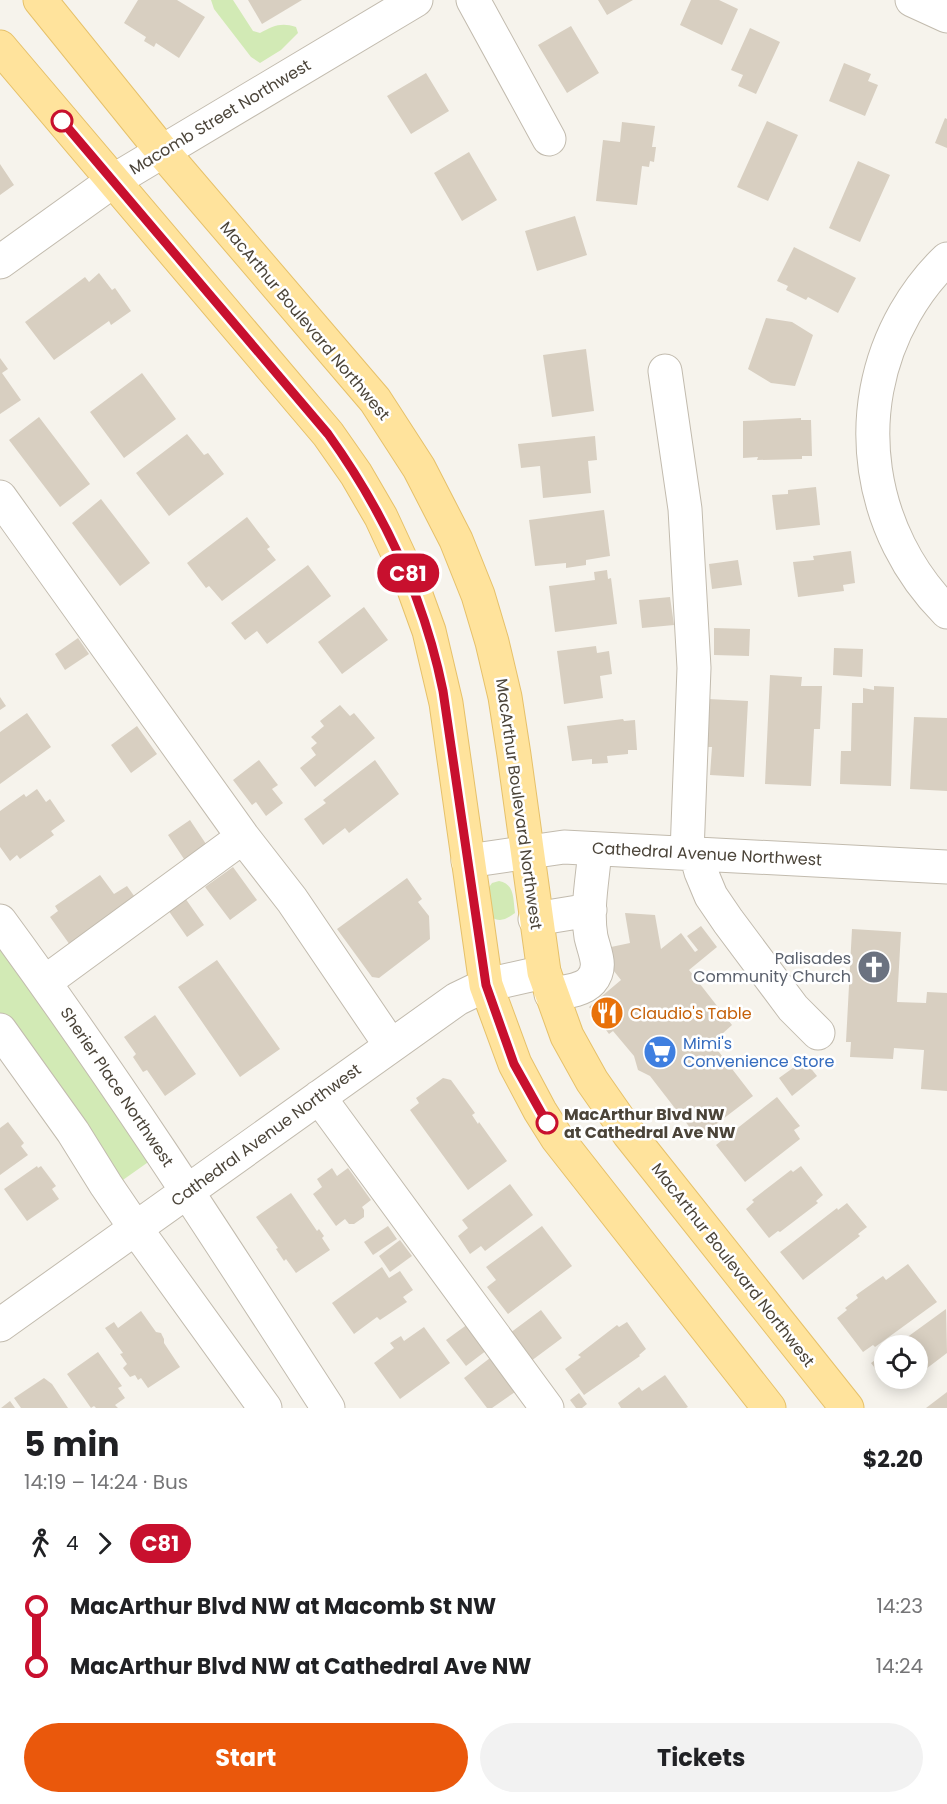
<!DOCTYPE html>
<html lang="en">
<head>
<meta charset="utf-8">
<style>
	:root { --surface:#fff; --page:#f2f2f2; --text:#202124; --muted:#757577; --accent:#ea580c }
	body { margin:0; font-family:Poppins,sans-serif; background:var(--page); color:var(--text); height:100vh; display:flex; flex-direction:column; font-size:22px; white-space:nowrap }
	* { box-sizing:border-box; margin:0 }
	p { font-size:20px; color:var(--muted) }
	.icon { flex:none; width:33px; height:33px; fill:none; stroke:currentColor; stroke-width:2; stroke-linecap:round; stroke-linejoin:round }
	.map { position:relative; height:1408px; overflow:hidden }
	.side { display:flex; flex-direction:column; background:var(--surface); flex:1 }
	.side>* { flex:none }
	.badge { padding:0 12px; border-radius:20px; font-size:21px; line-height:39px }
	.tools { position:absolute; left:874px; top:1335px; display:grid; gap:12px }
	.tools a { display:grid; place-items:center; width:54px; height:54px; border-radius:50%; background:var(--surface); box-shadow:0 3px 15px #0003; font-size:30px }
	.map>.badge { position:absolute; translate:-50% -50%; box-shadow:0 0 0 3px #fff }
	.legs { display:flex; align-items:center; gap:9px; height:66px; padding:0 24px; font-size:20px }
	.legs p { margin-inline-start:auto }
	.headline { display:flex; align-items:center; justify-content:space-between; height:102px; padding:0 24px }
	h1 { font-size:33px; font-weight:700; line-height:45px }
	.action { display:flex; gap:12px; margin-top:auto; padding:12px 24px }
	.action a { flex:1; height:69px; border-radius:36px; background:var(--accent); color:#fff; font-size:24px; font-weight:700; line-height:69px; text-align:center }
	.action a+a { background:var(--page); color:var(--text) }
	ul { padding:0 24px; list-style:none }
	li { display:flex; align-items:center; gap:21px; height:60px; font-size:22px }
	li i { display:grid; place-items:center; width:9px; height:100%; margin:0 8px; background:currentColor }
	li i::after { content:''; width:15px; height:15px; margin:-8px; border:4px solid; border-radius:50%; background:var(--surface) }
	li p { margin-inline-start:auto }
	li:first-child i { background:linear-gradient(#0000 50%,currentColor 0) }
	li:last-child i { background:linear-gradient(currentColor 50%,#0000 0) }
	.map>svg:first-child { display:block }
</style>
</head>
<body>
<div class="map">
<svg width="947" height="1408" viewBox="0 0 947 1408">
	<rect width="100%" height="100%" fill="#f6f3ec"/>
	<path fill="#d2eab5" d="M211 0H233L253 31 260 33C273 26 281 22 296 27L298 33 281 50 260 63 251 57 214 9Z
		M499 881C515 884 513 899 515 913 505 920 500 923 489 916L487 890 492 883Z
		M0 941 154 1158 120 1182 0 1013Z"/>
	<path fill="#d8cfc1" d="M138 0H177L205 17 179 58 156 43 154 47 144 41 146 37 124 23Z
		M248 0H302L262 24Z
		M598 0H633L607 15Z
		M691 0H719L738 9 722 45 680 25Z
		M571 26 599 73 567 93 538 45Z
		M750 28 780 42 756 94 738 86 743 75 731 70Z
		M844 63 871 74 868 81 878 85 865 116 829 101Z
		M426 73 449 111 411 134 387 96Z
		M945 118 947 119V148L935 143Z
		M767 121 798 135 768 201 737 187Z
		M622 122 655 126 652 147H656L654 162 650 161 649 167 642 166 637 205 596 201 603 140 620 142Z
		M469 152 497 200 462 221 434 173Z
		M858 161 890 175 860 242 829 228Z
		M0 164 14 185 0 195Z
		M575 216 587 255 537 271 525 231Z
		M794 247 856 278 838 313 808 297 806 300 786 290 788 286 777 281Z
		M99 273 112 290 115 288 131 311 111 325 109 321 54 360 25 322 85 277 89 282Z
		M766 318 792 322 813 335 795 386 771 383 748 369Z
		M586 349 594 411 552 417 543 355Z
		M0 358 8 369 2 373 21 400 0 414Z
		M142 373 176 419 124 458 90 412Z
		M39 417 90 484 60 507 9 440Z
		M801 418V420H811L812 456H802V459L757 460 758 457 743 458V421Z
		M187 434 204 455 208 453 224 474 169 516 136 473Z
		M595 436 597 460 588 461 591 493 543 498 540 466 521 468 518 444Z
		M816 487 820 525 776 530 772 495 788 494V490Z
		M101 499 150 563 120 586 72 523Z
		M604 510 610 556 586 560V565L566 568V563L535 566 529 520Z
		M247 517 270 547 267 549 276 560 222 601 209 586 206 588 187 563Z
		M851 551 855 583 843 585 844 591 798 597 793 562 814 560 813 556Z
		M738 560 742 585 712 589 709 564Z
		M308 565 331 596 267 644 257 631 245 640 231 623Z
		M607 570 608 579 611 578 617 624 555 632 549 586 595 580 594 572Z
		M670 597 674 625 642 628 639 600Z
		M364 607 388 640 342 674 318 642Z
		M714 628 750 629 749 656 714 655Z
		M78 638 89 654 65 670 55 654Z
		M596 646 597 653 609 651 612 674 600 676 603 698 564 704 557 651Z
		M834 648 863 649 862 677 833 675Z
		M770 675 802 677 801 686H822L820 729H814L811 786 765 784Z
		M874 686 894 687 891 786 840 784 841 751H851L852 703H863V688L874 690Z
		M0 697 6 706 0 710Z
		M708 699 748 701 744 777 710 775 712 747H705Z
		M340 705 350 716 354 713 375 738 315 787 300 768 316 755 311 748 317 743 311 737 324 726 320 721Z
		M27 713 51 747 0 784V732Z
		M914 717 947 718V791L910 789Z
		M623 719 624 721 635 720 637 750H628V754L607 756 608 763 592 764V759L572 761 567 726Z
		M137 726 157 754 131 773 111 745Z
		M259 760 278 785 272 789 283 803 266 816 256 802 252 805 233 780Z
		M375 760 399 794 349 833 345 828 323 845 304 819 326 803 323 800Z
		M37 789 46 802 50 799 65 821 51 831 54 835 20 859 17 855 10 861 0 847V811L24 794 26 797Z
		M190 820 208 847 186 862 168 835Z
		M233 867 257 900 230 920 205 887Z
		M100 875 114 894 127 886 137 900 70 945 50 917 58 911 55 906Z
		M407 878 422 899 418 902 429 916 430 939 379 978 372 977 337 929Z
		M185 898 204 925 187 937 168 910Z
		M625 913 655 915 661 949 681 933 695 952 698 950 687 936 701 926 717 947 689 970 732 1025 712 1043 753 1096 698 1138 650 1076 638 1070 634 1056 613 1031 609 1034 589 1007 621 980 610 966 611 947 630 943Z
		M852 929 901 932 897 1002 926 1003 927 992 947 993V1091L921 1089 924 1050 894 1048 893 1059 850 1057 851 1042H846Z
		M217 960 280 1049 240 1077 178 987Z
		M155 1015 196 1074 165 1096 147 1070 143 1072 133 1057 136 1054 124 1037Z
		M804 1060 817 1076 792 1096 779 1078Z
		M443 1078 451 1080 475 1113 472 1115 478 1124 479 1122 507 1161 468 1190 410 1110 419 1103 416 1098Z
		M777 1097 800 1126 794 1130 800 1139 745 1182 716 1145Z
		M8 1122 24 1143 21 1146 28 1155 0 1175V1128Z
		M37 1166 38 1168 41 1166 56 1186 52 1189 59 1199 27 1221 4 1189Z
		M801 1166 823 1195 816 1201 818 1203 780 1232 778 1231 769 1238 746 1209 754 1202 752 1200 791 1170 793 1172Z
		M332 1168 337 1176 348 1168 371 1200 362 1207 364 1210V1217L354 1224H349L345 1219 336 1226 313 1194 322 1187 317 1179Z
		M510 1184 533 1215 485 1251 481 1246 470 1254 458 1236 468 1228 462 1220Z
		M291 1193 317 1231 319 1229 324 1236 322 1238 330 1250 296 1273 286 1259 284 1261 276 1249 278 1248 256 1217Z
		M847 1203 867 1227 858 1234 860 1236 803 1280 780 1252 837 1208 838 1210Z
		M388 1226 397 1239 373 1255 364 1242Z
		M542 1226 572 1266 508 1314 487 1287 496 1280 486 1267Z
		M400 1240 412 1256 390 1272 379 1256Z
		M908 1264 937 1302 875 1347 873 1345 863 1352 837 1318 847 1310 845 1308 858 1298 856 1295 883 1276 886 1280Z
		M382 1267 389 1278 400 1271 413 1290 403 1297 407 1302 380 1320 377 1317 354 1334 332 1303Z
		M946 1309 947 1353 918 1375V1346H895Z
		M541 1310 562 1338 531 1361 510 1333Z
		M141 1311 156 1332 161 1333 164 1339V1343L180 1367 148 1388 141 1378 138 1380 135 1375 130 1377 123 1368 127 1364 120 1354 123 1353 105 1328 114 1322 118 1328Z
		M627 1322 646 1349 639 1355 640 1356 584 1395 565 1369 581 1357 578 1355 617 1325 619 1327Z
		M468 1324 487 1350 466 1366 446 1340Z
		M424 1327 450 1363 400 1399 374 1363 394 1348 390 1343 401 1336 404 1341Z
		M98 1352 122 1386 118 1388 125 1398 115 1405 118 1408H96L94 1406 91 1408 67 1374Z
		M885 1353V1378H890L885 1381 871 1363Z
		M490 1358 515 1392 492 1408H487L464 1378Z
		M665 1375 688 1407 686 1408H621L618 1403 639 1387 642 1391Z
		M44 1378 52 1384 68 1408H21L14 1398Z
		M947 1392V1408H926Z
		M579 1393 587 1404 582 1408H576L570 1400Z
		M10 1401 15 1408H1Z"/>
	<g fill="none" stroke-linecap="round" stroke-linejoin="round">
		<g stroke="#c2bbae" stroke-width="35">
			<path id="minor" d="M473 0 549 139
				M912 0 947 16
				M947 259C930 275 916 294 905 313 849 411 868 533 947 612
				M0 262 113 181 416 0
				M665 371 685 509 694 668 687 853
				M0 497 243 837 292 900 391 1046
				M696 854 701 872 711 896 728 921 793 1008 818 1033
				M468 861 564 847 947 867
				M535 919 590 910
				M0 921C116 1079 222 1244 328 1408
				M45 982 243 837
				M551 994C563 992 582 991 591 981 603 967 595 954 591 937 586 909 593 877 595 849
				M0 1030 73 1132 106 1185 136 1229 265 1408
				M319 1097 547 1408
				M0 1325 457 999 486 985 544 972"/>
		</g>
		<g stroke="#e6c16a" stroke-width="35">
			<path id="major" d="M40 0 162 151 375 400 419 468 456 540 478 595 492 642 505 697 514 755 544 972 567 1036 592 1081 629 1134 847 1408
				M0 47 328 434 356 474 381 517 412 584 429 631 446 703 486 985 515 1064 540 1111 557 1138 769 1408"/>
		</g>
		<use href="#minor" stroke="#fff" stroke-width="33"/>
		<use href="#major" stroke="#ffe39c" stroke-width="33"/>
	</g>
	<g fill="none" stroke-linecap="round" stroke-linejoin="round">
		<g stroke="#fff" stroke-width="14">
			<path id="line-1" d="M62 121 328 434C384 512 424 597 443 691L486 985 514 1064 547 1123"/>
		</g>
		<use href="#line-1" stroke="#c8102e" stroke-width="9"/>
	</g>
	<defs>
		<g id="church-disc" transform="scale(1.725)"><circle r="9.5" fill="#6b7280" stroke="#fff"/><path d="M-1.2-6h2.4v3.5h3.3v2.4h-3.3V6h-2.4V-.1h-3.3v-2.4h3.3Z" fill="#fff"/></g>
		<g id="restaurant-disc" transform="scale(1.725)"><circle r="9.5" fill="#e8710a" stroke="#fff"/><path d="M-5-6h1v4h1v-4h1v4h1v-4h1v5L-1.5 .5V6h-2V.5L-5-1ZM5-6V6H3V1.5H1.5Q1.5-4 5-6Z" fill="#fff"/></g>
		<g id="supermarket-disc" transform="scale(1.725)"><circle r="9.5" fill="#3f7fe0" stroke="#fff"/><path d="M-6-5.5h2.5l.6 2H6L4.5 2H-2.5L-4.4-4H-6ZM-1.5 3.2a1.3 1.3 0 1 0 .1 0ZM3 3.2a1.3 1.3 0 1 0 .1 0Z" fill="#fff"/></g>
	</defs>
	<g fill-rule="evenodd">
		<use href="#church-disc" x="874" y="967"/>
		<use href="#restaurant-disc" x="607" y="1013"/>
		<use href="#supermarket-disc" x="660" y="1052"/>
	</g>
	<g fill="#fff" stroke="#c8102e" stroke-width="3">
		<circle cx="62" cy="121" r="10"/>
		<circle cx="547" cy="1123" r="10"/>
	</g>
	<g text-anchor="middle" dominant-baseline="central" stroke-width="5" stroke-linejoin="round" paint-order="stroke">
		<g font-size="16" fill="#4b4439" stroke="#fff">
			<text transform="translate(220 117) rotate(-31)">Macomb Street Northwest</text>
			<text transform="translate(305 321) rotate(50)">MacArthur Boulevard Northwest</text>
			<text transform="translate(519 804) rotate(82)">MacArthur Boulevard Northwest</text>
			<text transform="translate(707 854) rotate(3)">Cathedral Avenue Northwest</text>
			<text transform="translate(117 1087) rotate(56)">Sherier Place Northwest</text>
			<text transform="translate(266 1135) rotate(-36)">Cathedral Avenue Northwest</text>
			<text transform="translate(733 1265) rotate(52)">MacArthur Boulevard Northwest</text>
		</g>
		<g font-size="16" fill="#5b616d" stroke="#fff" text-anchor="end">
			<text x="851" y="958">Palisades<tspan x="851" dy="18">Community Church</tspan></text>
		</g>
		<g font-size="16" fill="#c56008" stroke="#fff" text-anchor="start">
			<text x="630" y="1013">Claudio's Table</text>
		</g>
		<g font-size="16" fill="#366cbe" stroke="#fff" text-anchor="start">
			<text x="683" y="1043">Mimi's<tspan x="683" dy="18">Convenience Store</tspan></text>
		</g>
		<g font-size="16" font-weight="bold" fill="#4b4439" stroke="#fff" text-anchor="start">
			<text x="564" y="1114">MacArthur Blvd NW<tspan x="564" dy="18">at Cathedral Ave NW</tspan></text>
		</g>
	</g>
</svg>
<div class="tools">
<a><svg class="icon" aria-label="locate" viewBox="0 0 24 24"><circle cx="12" cy="12" r="6"/><path d="M12 2v4M12 18v4M2 12h4M18 12h4"/></svg></a>
</div>
<b class="badge" style="left:408px;top:573px;background:#c8102e;color:#fff">C81</b>
</div>
<section class="side">
<div class="headline"><div><h1>5 min</h1><p>14:19 – 14:24 · Bus</p></div><b>$2.20</b></div>
<div class="legs"><svg class="icon" aria-label="walk" viewBox="0 0 24 24"><circle cx="13" cy="4" r="2"/><path d="M13 8l-2 6 4 7M11 14l-3 7M7 12l3-4h3l4 4"/></svg>4<svg class="icon" aria-label="forward" viewBox="0 0 24 24"><path d="M9 5l7 7-7 7"/></svg><b class="badge" style="background:#c8102e;color:#fff">C81</b></div>
<ul>
<li><i style="color:#c8102e"></i><b>MacArthur Blvd NW at Macomb St NW</b><p>14:23</p></li>
<li><i style="color:#c8102e"></i><b>MacArthur Blvd NW at Cathedral Ave NW</b><p>14:24</p></li>
</ul>
<div class="action"><a>Start</a><a>Tickets</a></div>
</section>
</body>
</html>
